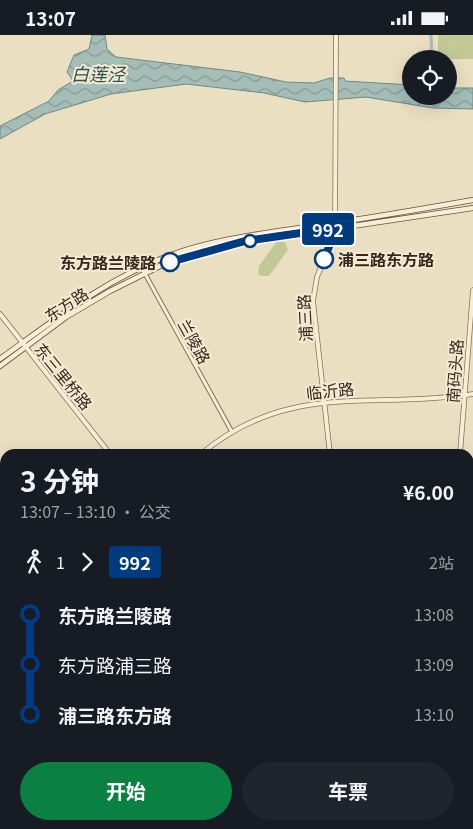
<!DOCTYPE html>
<html lang="zh">
<head>
<meta charset="utf-8">
<style>
	:root { --surface:#171b24; --page:#20242c; --text:#f1f3f6; --muted:#9ea1a6; --accent:#0b8043 }
	body { margin:0; font-family:Georgia,"Noto Sans SC",serif; background:var(--page); color:var(--text); height:100vh; display:flex; flex-direction:column; font-size:19px; white-space:nowrap }
	* { box-sizing:border-box; margin:0 }
	p { font-size:16px; color:var(--muted) }
	.icon { flex:none; width:28px; height:28px; fill:none; stroke:currentColor; stroke-width:2; stroke-linecap:round; stroke-linejoin:round }
	.map { position:relative; flex:1; overflow:hidden }
	.sheet { position:absolute; left:0px; top:414px; width:474px; height:381px; display:flex; flex-direction:column; background:var(--surface); border-radius:15px 15px 0 0; box-shadow:0 5px 20px #0002 }
	.sheet>* { flex:none }
	.badge { padding:0 10px; border-radius:4px; font-size:18px; line-height:32px }
	.controls { position:absolute; left:402px; top:15px; display:grid; gap:10px }
	.controls a { display:grid; place-items:center; width:55px; height:55px; border-radius:50%; background:var(--surface); box-shadow:0 5px 20px #0002; font-size:25px }
	.map>.badge { position:absolute; translate:-50% -50%; box-shadow:0 0 0 2px #fff }
	.legs { display:flex; align-items:center; gap:8px; height:55px; padding:0 20px; font-size:16px }
	.legs p { margin-inline-start:auto }
	.overview { display:flex; align-items:center; justify-content:space-between; height:85px; padding:0 20px }
	h1 { font-size:28px; font-weight:700; line-height:38px }
	.button { display:flex; gap:10px; margin-top:auto; padding:10px 20px }
	.button a { flex:1; height:58px; border-radius:30px; background:var(--accent); color:#fff; font-size:20px; font-weight:700; line-height:58px; text-align:center }
	.button a+a { background:var(--page); color:var(--text) }
	ul { padding:0 20px; list-style:none }
	li { display:flex; align-items:center; gap:18px; height:50px; font-size:19px }
	li i { display:grid; place-items:center; width:8px; height:100%; margin:0 6px; background:currentColor }
	li i::after { content:''; width:12px; height:12px; margin:-6px; border:4px solid; border-radius:50%; background:var(--surface) }
	li p { margin-inline-start:auto }
	li:first-child i { background:linear-gradient(#0000 50%,currentColor 0) }
	li:last-child i { background:linear-gradient(currentColor 50%,#0000 0) }
	.status { display:flex; justify-content:space-between; align-items:center; height:35px; padding:0 25px; background:var(--surface); direction:ltr }
	.status svg { height:14px; fill:currentColor }
	.map>svg:first-child { display:block }
</style>
</head>
<body>
<div class="status"><b>13:07</b><svg viewBox="0 0 49 12"><path d="M0 12V9h3v3zM5 12V6h3v6zM10 12V3h3v9zM15 12V0h3v12zM26 1h20v11H26zM47 4h2v5h-2z"/></svg></div>
<div class="map">
<svg width="473" height="794" viewBox="0 0 473 794">
	<defs>
		<pattern id="water-waves" width="16" height="10" patternUnits="userSpaceOnUse" patternTransform="scale(1.25)"><rect width="16" height="10" fill="#a4beb7"/><path d="M0 5q4-4 8 0t8 0" fill="none" stroke="#869a94"/></pattern>
	</defs>
	<rect width="100%" height="100%" fill="#ebdfc2"/>
	<path fill="#c2c997" d="M438 0H473V24H438Z
		M277 206 285 207 288 215 269 241H261L258 239 259 231Z"/>
	<path fill="url(#water-waves)" stroke="#6c8b84" d="M92 0H105L107 14 116 22 240 37 286 47 314 48 330 43H344L345 46 411 50V61H449V53H473V74L433 73 366 62 305 67 264 58 186 49 111 59 45 79 0 104V91L49 66 58 55 73 46 67 37 74 20 89 14Z"/>
	<g fill="none" stroke-linecap="round" stroke-linejoin="round">
		<path stroke="#a4beb7" stroke-width="3" d="M431 0 432 24"/>
		<g stroke="#84715a" stroke-width="5">
			<path id="minor" d="M138 226 232 397
				M469 624H473
				M469 699H473
				M357 790 368 794
				M301 794 303 790"/>
		</g>
		<g stroke="#84715a" stroke-width="5.5">
			<path id="tertiary" d="M0 279 110 419
				M201 419C290 345 372 375 473 359
				M330 419 313 266 317 242 335 197 336 0
				M460 419 473 255
				M0 581 5 577
				M439 790V794"/>
		</g>
		<g stroke="#66523d" stroke-width="6">
			<path id="secondary" d="M0 324C53 286 106 244 168 221 217 203 268 198 320 190 371 183 422 174 473 165
				M0 331 66 282 110 256 166 228 245 207 473 173
				M207 790 211 794
				M220 790 224 794"/>
		</g>
		<g stroke="#523f2e" stroke-width="7">
			<path id="primary" d="M469 483 473 480
				M469 489 473 486
				M0 583 5 587
				M0 601 5 606
				M53 794 57 790
				M61 794 66 790
				M70 794 73 790
				M75 794 79 790"/>
		</g>
		<g stroke="#523f2e" stroke-width="7">
			<path id="trunk" d="M0 589 5 594
				M0 597 5 601
				M0 631 5 628
				M0 670 5 663
				M0 714 5 720
				M0 722 5 728
				M203 790 206 794
				M213 790 216 794
				M44 794 45 790
				M58 794V790"/>
		</g>
		<use href="#minor" stroke="#f7edd5" stroke-width="3"/>
		<use href="#tertiary" stroke="#f7edd5" stroke-width="4"/>
		<use href="#secondary" stroke="#f7edd5" stroke-width="4.5"/>
		<use href="#primary" stroke="#edd59b" stroke-width="5"/>
		<use href="#trunk" stroke="#e2ba79" stroke-width="5"/>
	</g>
	<g fill="none" stroke-linecap="round" stroke-linejoin="round">
		<g stroke="#fff" stroke-width="11">
			<path id="line-1" d="M170 227 245 206 335 193V197L324 224"/>
		</g>
		<use href="#line-1" stroke="#003b80" stroke-width="8"/>
	</g>
	<g fill="#fff" stroke="#003b80" stroke-width="2.5">
		<circle cx="250" cy="206" r="6"/>
		<circle cx="324" cy="224" r="9"/>
		<circle cx="170" cy="227" r="9"/>
	</g>
	<g text-anchor="middle" dominant-baseline="central" stroke-width="4" stroke-linejoin="round" paint-order="stroke">
		<g font-size="16" font-weight="bold" fill="#35291e" stroke="#f3ead1" text-anchor="start">
			<text x="338" y="224">浦三路东方路</text>
			<text x="156" y="227" text-anchor="end">东方路兰陵路</text>
		</g>
		<g font-size="16" fill="#35291e" stroke="#f3ead1">
			<text transform="translate(66 269) rotate(-33)">东方路</text>
			<text transform="translate(304 283) rotate(-93)">浦三路</text>
			<text transform="translate(195 306) rotate(61)">兰陵路</text>
			<text transform="translate(454 336) rotate(-86)">南码头路</text>
			<text transform="translate(64 341) rotate(51)">东三里桥路</text>
			<text transform="translate(330 355) rotate(-6)">临沂路</text>
		</g>
		<g font-size="18" font-style="italic" fill="#2e5452" stroke="#f3ead1">
			<text x="98" y="38">白莲泾</text>
		</g>
	</g>
</svg>
<div class="controls">
<a><svg class="icon" aria-label="locate" viewBox="0 0 24 24"><circle cx="12" cy="12" r="6"/><path d="M12 2v4M12 18v4M2 12h4M18 12h4"/></svg></a>
</div>
<b class="badge" style="left:328px;top:194px;background:#003b80;color:#fff">992</b>
<section class="sheet">
<div class="overview"><div><h1>3 分钟</h1><p>13:07 – 13:10 · 公交</p></div><b>¥6.00</b></div>
<div class="legs"><svg class="icon" aria-label="walk" viewBox="0 0 24 24"><circle cx="13" cy="4" r="2"/><path d="M13 8l-2 6 4 7M11 14l-3 7M7 12l3-4h3l4 4"/></svg>1<svg class="icon" aria-label="forward" viewBox="0 0 24 24"><path d="M9 5l7 7-7 7"/></svg><b class="badge" style="background:#003b80;color:#fff">992</b><p>2站</p></div>
<ul>
<li><i style="color:#003b80"></i><b>东方路兰陵路</b><p>13:08</p></li>
<li><i style="color:#003b80"></i><span>东方路浦三路</span><p>13:09</p></li>
<li><i style="color:#003b80"></i><b>浦三路东方路</b><p>13:10</p></li>
</ul>
<div class="button"><a>开始</a><a>车票</a></div>
</section>
</div>
</body>
</html>
